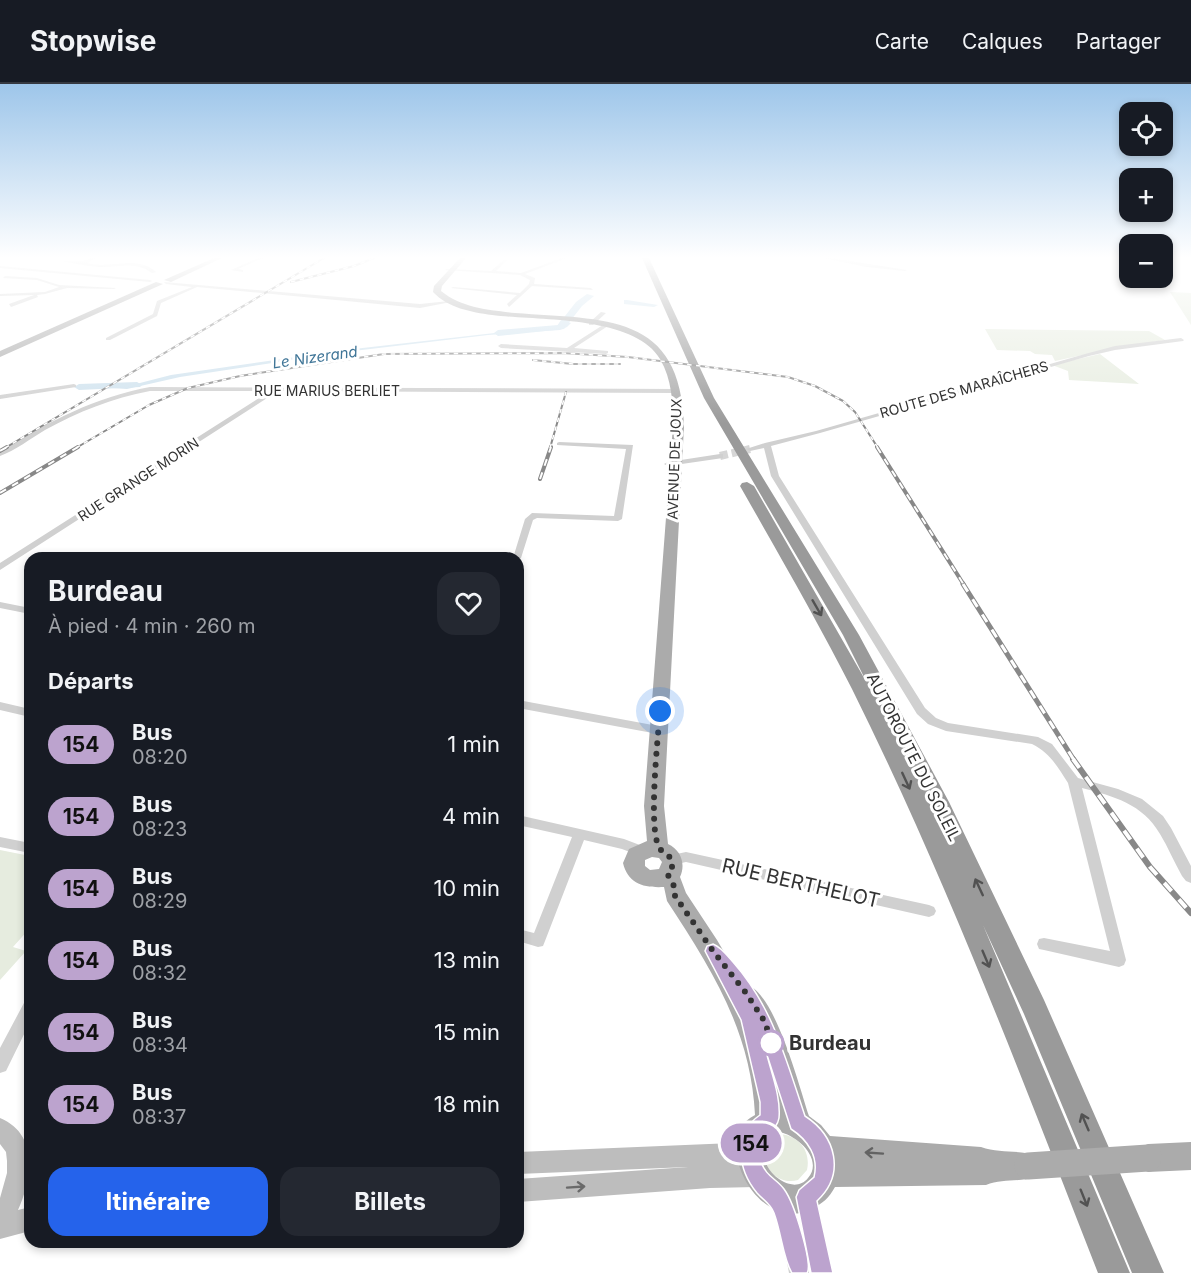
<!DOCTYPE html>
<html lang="fr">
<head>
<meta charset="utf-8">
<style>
	:root { --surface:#171b24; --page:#242831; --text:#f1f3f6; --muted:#9ea1a6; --line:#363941; --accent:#2563eb }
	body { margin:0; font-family:Inter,sans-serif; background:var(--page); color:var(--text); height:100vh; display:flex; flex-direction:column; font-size:22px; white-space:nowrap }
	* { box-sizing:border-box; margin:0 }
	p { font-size:20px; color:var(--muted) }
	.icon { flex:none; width:33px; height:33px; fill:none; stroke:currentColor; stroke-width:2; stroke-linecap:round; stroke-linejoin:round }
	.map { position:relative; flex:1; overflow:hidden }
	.side { position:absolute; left:24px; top:468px; width:500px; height:696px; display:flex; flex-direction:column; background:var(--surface); border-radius:18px; box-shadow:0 3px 9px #0003 }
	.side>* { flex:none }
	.badge { padding:0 12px; border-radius:20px; font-size:21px; line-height:39px }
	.controls { position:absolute; left:1119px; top:18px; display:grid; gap:12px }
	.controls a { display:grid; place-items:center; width:54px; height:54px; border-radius:12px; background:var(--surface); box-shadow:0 3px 9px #0003; font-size:30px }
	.you { position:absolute; width:30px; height:30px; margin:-15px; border:4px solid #fff; border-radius:50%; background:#1a73e8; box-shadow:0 0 0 9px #1a73e833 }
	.map>.badge { position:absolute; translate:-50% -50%; box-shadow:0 0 0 3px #fff }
	h2 { padding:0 24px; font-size:22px; line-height:54px }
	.round { display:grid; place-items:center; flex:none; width:63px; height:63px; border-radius:18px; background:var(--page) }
	.overview { display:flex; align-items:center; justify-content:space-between; height:102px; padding:0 24px }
	h1 { font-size:28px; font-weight:700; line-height:45px }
	.cta { display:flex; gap:12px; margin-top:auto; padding:12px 24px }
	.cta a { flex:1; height:69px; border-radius:18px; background:var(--accent); color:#fff; font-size:24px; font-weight:700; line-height:69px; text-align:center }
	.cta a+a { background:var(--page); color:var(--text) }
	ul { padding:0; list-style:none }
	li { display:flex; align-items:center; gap:18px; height:72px; padding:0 24px }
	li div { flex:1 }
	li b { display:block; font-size:22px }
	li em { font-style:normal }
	li .badge { min-width:66px; font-weight:700; text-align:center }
	header { display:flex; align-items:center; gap:36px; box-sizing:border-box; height:84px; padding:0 30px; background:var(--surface); border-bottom:2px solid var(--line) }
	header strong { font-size:28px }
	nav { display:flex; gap:33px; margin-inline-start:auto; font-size:21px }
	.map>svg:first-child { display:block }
</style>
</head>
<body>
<header>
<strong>Stopwise</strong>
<nav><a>Carte</a><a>Calques</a><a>Partager</a></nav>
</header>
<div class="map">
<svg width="1191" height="1189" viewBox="0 0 1191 1189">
	<rect width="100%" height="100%" fill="#fff"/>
	<path fill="#e6ecdf" d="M1170 208 1191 209V241Z
		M985 245 1149 247 1165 256 1115 264 1055 277 1052 271 1035 270 1030 267 997 266Z
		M1100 270 1139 300 1069 296 1068 287 1052 281Z
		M0 766 30 772V844L13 863 26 867 0 896Z
		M780 1050C800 1052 811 1068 807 1086L798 1096C774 1102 758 1078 768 1057Z"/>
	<path fill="#cfe2ee" d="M561 236 571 239 567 243 560 246 488 251 345 268 180 293 127 305 112 304 121 300H136L171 291 345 266 557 242Z"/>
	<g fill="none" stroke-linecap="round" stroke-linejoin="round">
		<path fill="#cfe2ee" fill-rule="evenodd" d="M587 210 594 212 582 222 564 245 498 252 494 249 498 246 558 241 576 218Z
			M627 216 658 221 654 223 624 220V216Z
			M137 298 142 301 140 303 79 306 74 303 79 300Z"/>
		<path stroke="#d6d6d6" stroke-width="8" stroke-dasharray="8 4" stroke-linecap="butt" d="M720 372 750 365"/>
		<path fill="#d0d0d0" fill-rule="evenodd" d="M91 174H96L87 179C111 186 136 170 156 188L152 189C136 177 119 183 101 183 93 183 70 179 63 177H84Z
			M258 174H263L238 185 243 186V188L231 186Z
			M562 174H567L525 190 535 194 534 200 591 204 593 206 532 202 509 223 507 220 517 211 451 204 453 203 520 209 529 200 530 196 520 191 445 186 447 185 491 187 505 175 507 176 496 187 521 189Z
			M823 174H830L907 186 905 187 867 183Z
			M0 182 150 196 152 197 150 198 0 184Z
			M5 192 37 194 59 201 116 204 114 205 67 204 45 210 37 211 38 213 11 223 9 220 34 211 0 212V210L45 208 59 203 37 196 3 194Z
			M164 198 420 220 449 217 451 218 420 224 197 203 161 219 157 232 110 256H106V254L153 230 157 217 192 203 166 200Z
			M601 228 606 229 593 241H589V239Z
			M603 241 608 242 574 264 608 267V269L606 270 501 264 498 262 501 260 567 264Z
			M1181 254 1184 256 1183 257 1115 266 1089 272 820 349 771 362 779 392 925 624 936 634 948 639 1038 653 1052 660 1078 694 1118 705 1142 715 1163 732 1171 744 1191 782V799L1186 797 1182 792C1174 778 1168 763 1160 750 1143 720 1113 712 1082 704L1126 876 1124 881 1119 883 1044 866 1039 865 1037 860 1039 855 1044 854 1110 867 1068 699C1057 682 1050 669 1032 660L946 647 928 640 917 630 771 392 764 364 750 367 746 365 765 359 816 347 1085 270 1115 262Z
			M74 300 76 301V303L0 315V311Z
			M150 303 676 305 679 307 676 309 278 307 0 486V479L270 307H150C112 314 78 328 45 346 30 355 16 366 0 372V367C48 338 95 313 150 303Z
			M559 358 633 361 622 435 618 437 537 434 533 436 521 474 518 476V474H513L525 435 532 429 614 432 626 365 557 361V359Z
			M720 370H723V374L668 382 664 380 668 378Z
			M0 518 30 524V530L0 524Z
			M518 616 658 642 662 643 664 646 662 649 658 650 518 624Z
			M0 618 30 625V633L0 626Z
			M518 731 624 755 645 763 647 767 645 771 640 772 622 765 584 756 545 857 543 862 538 863 518 857V845L534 849 572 753 518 741Z
			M0 753 30 759V769L0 763Z
			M686 768 929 821 934 823 936 827 934 831 929 833 686 778 672 781 667 780 665 776 667 772Z
			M30 915V938L6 987 0 989V964L25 917Z
			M807 1104 813 1107 816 1113 832 1189H812L798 1113 801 1107Z
			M778 1105 784 1108 798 1141 809 1189H789L780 1141 769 1114 772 1108Z"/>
		<path fill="#bdbdbd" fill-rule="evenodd" d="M0 1034C39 1050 32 1095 18 1126L30 1123V1147L0 1155V1114L7 1089V1077L6 1068 0 1060Z
			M750 1055 758 1058 761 1066 758 1074 734 1081H756L764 1084 767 1092 764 1100 756 1103 710 1104 518 1118V1095L688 1083 518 1090V1068L733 1059Z"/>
		<path fill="#ababab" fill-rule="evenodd" d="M214 174H222L171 198 164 196Z
			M460 174H466L442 202 441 207C462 224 489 226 515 229 605 236 681 228 684 342L664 722 668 760C681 766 686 780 680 793L686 809 717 856 744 902 748 901C776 912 799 1002 809 1032L821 1041 830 1052 981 1063C1000 1070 1019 1065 1038 1072L1042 1082 1038 1092C1021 1099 1003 1094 986 1101L835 1103C829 1114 823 1119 812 1125 758 1152 708 1054 755 1031 751 947 712 886 667 817L664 803C644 804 628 800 623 779L629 765 647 757 644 722 673 342C673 319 672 295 660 275 634 231 537 237 492 231 471 228 448 224 433 208L434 202ZM652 773 659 774 662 778 659 785 650 786 645 782V776ZM779 1048C797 1051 824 1075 808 1094 788 1119 739 1067 779 1048Z
			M156 198 163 200 0 273V267Z
			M1191 1058V1086L1148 1088 1138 1084 1134 1074 1138 1064 1148 1060Z"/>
		<path fill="#9a9a9a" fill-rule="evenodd" d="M642 174H649L714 314 859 551 949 718 1044 916 1164 1189H1132L1024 930 983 841 1130 1189H1098C1021 992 946 794 852 605 817 536 778 469 740 402L742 399 747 398 754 402 867 599 843 551 704 314Z"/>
		<g stroke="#888" stroke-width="2">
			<path id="rail-far3" d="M291 198 354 182 374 174
				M533 276 573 280H620
				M5 364 324 174
				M76 364 149 321 188 304 240 292 384 270 562 269 628 273 788 293 815 302 843 317 855 328 878 364
				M550 364 566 308"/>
		</g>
		<g stroke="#888" stroke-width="4">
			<path id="rail-far2" d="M877 363 964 501
				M0 367 7 363
				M540 395 551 363
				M0 409 78 363"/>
		</g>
		<g stroke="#888" stroke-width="5">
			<path id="rail-far1" d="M963 500 1074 676"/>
		</g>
		<g stroke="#888" stroke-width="6">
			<path id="rail" d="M1073 675 1150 783 1191 829"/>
		</g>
		<use href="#rail-far3" stroke="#fff" stroke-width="1.5" stroke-dasharray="4.5" stroke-linecap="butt"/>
		<use href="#rail-far2" stroke="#fff" stroke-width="2" stroke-dasharray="7" stroke-linecap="butt"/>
		<use href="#rail-far1" stroke="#fff" stroke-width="3" stroke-dasharray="9" stroke-linecap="butt"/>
		<use href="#rail" stroke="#fff" stroke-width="4" stroke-dasharray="11" stroke-linecap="butt"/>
		<path stroke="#ababab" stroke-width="27" d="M1028 1082 1148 1074"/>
	</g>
	<defs><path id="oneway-shaft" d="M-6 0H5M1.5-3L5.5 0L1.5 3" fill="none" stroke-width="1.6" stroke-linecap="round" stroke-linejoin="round" transform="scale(1.5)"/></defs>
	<g stroke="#525252">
		<use href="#oneway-shaft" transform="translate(817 524) rotate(60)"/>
		<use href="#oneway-shaft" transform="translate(906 697) rotate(65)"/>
		<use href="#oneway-shaft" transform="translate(979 803) rotate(-115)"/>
		<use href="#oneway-shaft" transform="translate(986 875) rotate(67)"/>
		<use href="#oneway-shaft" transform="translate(1085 1038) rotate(-113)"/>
		<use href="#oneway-shaft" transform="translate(1084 1114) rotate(68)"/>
	</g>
	<use stroke="#636363" href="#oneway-shaft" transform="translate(874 1069) rotate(-176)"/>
	<use stroke="#6a6a6a" href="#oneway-shaft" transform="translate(576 1103) rotate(-4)"/>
	<linearGradient id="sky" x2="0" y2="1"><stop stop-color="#9ec6ea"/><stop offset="0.51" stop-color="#fff"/><stop offset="1" stop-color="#fff" stop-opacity="0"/></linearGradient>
	<rect width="1191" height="340" fill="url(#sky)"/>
	<path fill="#bca3ce" stroke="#fff" stroke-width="1.5" d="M713 860C721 863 727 871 733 878 773 923 786 976 805 1032 836 1052 846 1090 817 1117L833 1189H811L796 1113 799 1106 814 1093C819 1073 808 1056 791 1045L767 971C772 991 781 1014 779 1034 776 1052 754 1048 761 1077 765 1092 777 1095 784 1105 795 1120 813 1181 807 1189H792C783 1175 782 1151 774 1129 770 1119 764 1117 757 1109 738 1086 732 1050 760 1031V1018L741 936 705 867 707 862Z"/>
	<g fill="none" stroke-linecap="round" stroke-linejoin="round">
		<path stroke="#333" stroke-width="6" stroke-dasharray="0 10.8" d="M660 627C658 653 648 744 659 763 661 768 668 770 672 776V787L668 791 675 804V812L713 867 746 909 765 938 773 964 771 959"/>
	</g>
	<circle fill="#fff" stroke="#bca3ce" stroke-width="3" cx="771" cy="959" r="12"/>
	<g text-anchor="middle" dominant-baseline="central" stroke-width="6" stroke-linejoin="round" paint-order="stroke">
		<g font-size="14" fill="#333" stroke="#fff">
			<text transform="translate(964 305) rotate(-16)">ROUTE DES MARAÎCHERS</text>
			<text x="327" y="306">RUE MARIUS BERLIET</text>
			<text transform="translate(674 375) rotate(-88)">AVENUE DE JOUX</text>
			<text transform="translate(138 395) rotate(-33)">RUE GRANGE MORIN</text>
		</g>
		<g font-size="15" font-style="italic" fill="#3f7597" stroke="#fff">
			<text transform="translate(315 273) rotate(-8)">Le Nizerand</text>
		</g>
		<g font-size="16" fill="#333" stroke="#fff">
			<text transform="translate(914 673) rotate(63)">AUTOROUTE DU SOLEIL</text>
		</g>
		<g font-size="20" fill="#333" stroke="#fff">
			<text transform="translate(801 799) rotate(13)">RUE BERTHELOT</text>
		</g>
		<g font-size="20" font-weight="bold" fill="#333" stroke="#fff" text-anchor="start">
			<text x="789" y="959">Burdeau</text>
		</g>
	</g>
</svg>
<div class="controls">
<a><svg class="icon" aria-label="locate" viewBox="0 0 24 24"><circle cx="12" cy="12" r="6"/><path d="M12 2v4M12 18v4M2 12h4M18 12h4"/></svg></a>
<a>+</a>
<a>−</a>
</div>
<div class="you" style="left:660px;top:627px"></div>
<b class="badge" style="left:751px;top:1059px;background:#bca3ce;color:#111">154</b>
<section class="side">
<div class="overview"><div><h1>Burdeau</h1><p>À pied · 4 min · 260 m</p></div><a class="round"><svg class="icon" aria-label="heart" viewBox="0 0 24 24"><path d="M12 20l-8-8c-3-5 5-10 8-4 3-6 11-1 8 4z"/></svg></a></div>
<h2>Départs</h2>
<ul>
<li><span class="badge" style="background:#bca3ce;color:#111">154</span><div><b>Bus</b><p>08:20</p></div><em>1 min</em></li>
<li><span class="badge" style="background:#bca3ce;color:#111">154</span><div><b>Bus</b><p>08:23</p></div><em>4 min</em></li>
<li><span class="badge" style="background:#bca3ce;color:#111">154</span><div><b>Bus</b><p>08:29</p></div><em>10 min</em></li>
<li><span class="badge" style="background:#bca3ce;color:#111">154</span><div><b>Bus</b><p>08:32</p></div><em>13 min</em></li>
<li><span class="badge" style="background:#bca3ce;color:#111">154</span><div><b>Bus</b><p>08:34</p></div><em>15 min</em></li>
<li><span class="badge" style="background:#bca3ce;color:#111">154</span><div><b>Bus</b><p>08:37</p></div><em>18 min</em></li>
</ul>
<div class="cta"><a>Itinéraire</a><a>Billets</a></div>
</section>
</div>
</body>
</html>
